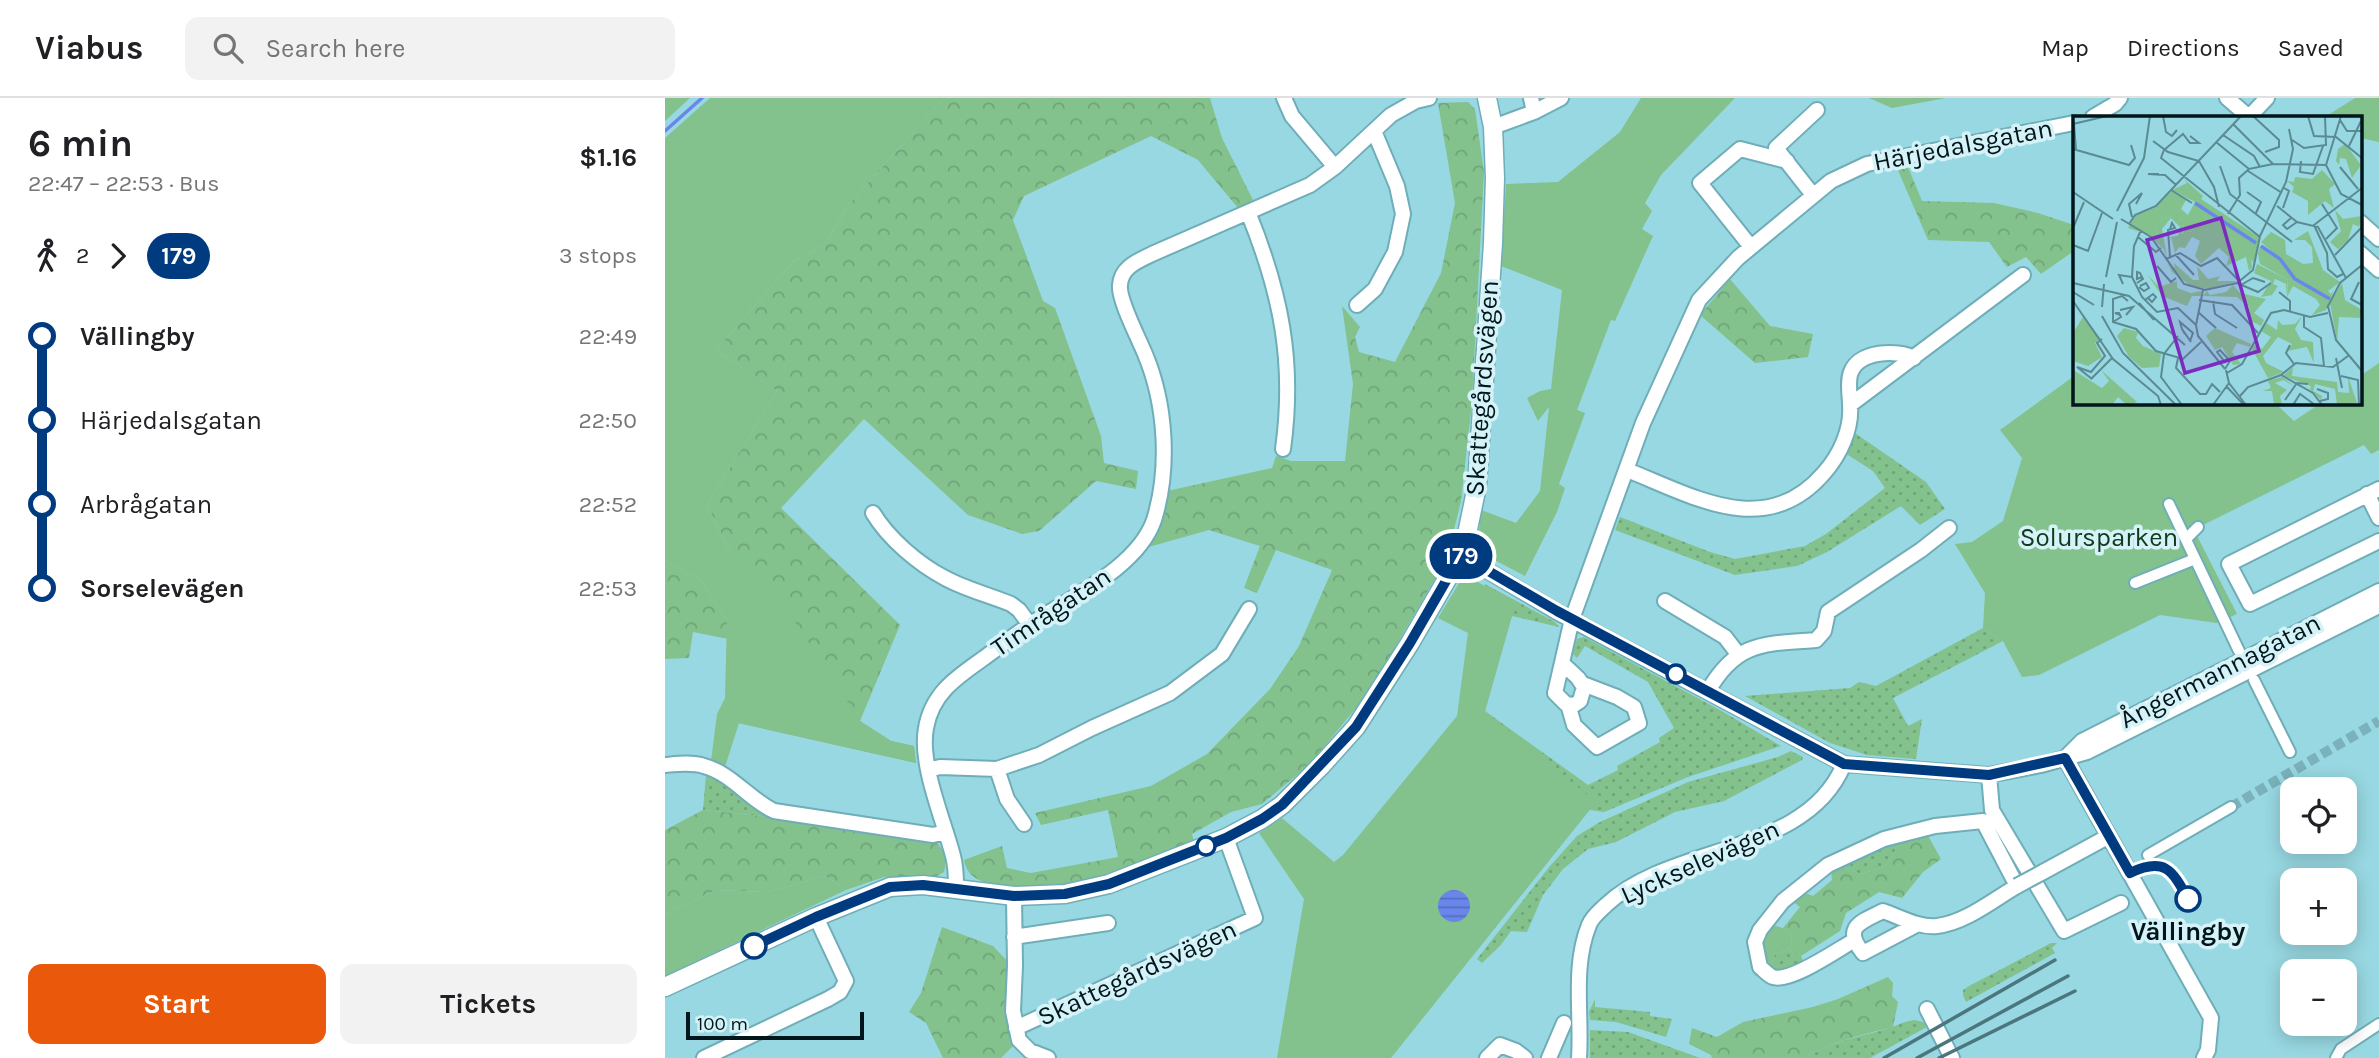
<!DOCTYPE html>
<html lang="en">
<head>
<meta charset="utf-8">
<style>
	:root { --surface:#fff; --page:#f2f2f2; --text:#202124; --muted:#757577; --line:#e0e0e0; --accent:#ea580c }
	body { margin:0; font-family:Karla,sans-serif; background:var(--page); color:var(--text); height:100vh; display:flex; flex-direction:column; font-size:26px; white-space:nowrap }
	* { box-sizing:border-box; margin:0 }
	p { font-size:23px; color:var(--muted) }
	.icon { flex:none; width:38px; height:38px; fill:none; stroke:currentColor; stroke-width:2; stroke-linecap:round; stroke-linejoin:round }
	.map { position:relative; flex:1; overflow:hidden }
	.sheet { display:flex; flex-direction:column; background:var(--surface); width:665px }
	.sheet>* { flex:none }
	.badge { padding:0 14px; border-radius:23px; font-size:24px; line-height:46px }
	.fabs { position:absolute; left:1615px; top:679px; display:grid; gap:14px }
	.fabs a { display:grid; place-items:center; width:77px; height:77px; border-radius:14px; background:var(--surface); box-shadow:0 4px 18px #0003; font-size:35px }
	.scale { position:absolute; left:21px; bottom:18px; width:178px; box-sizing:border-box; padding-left:7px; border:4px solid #00161a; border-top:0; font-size:19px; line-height:24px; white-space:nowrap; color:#00161a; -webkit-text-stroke:5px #d4f2f8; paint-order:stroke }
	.map>.badge { position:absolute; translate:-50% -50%; box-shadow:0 0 0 4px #fff }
	.legs { display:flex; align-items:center; gap:10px; height:77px; padding:0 28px; font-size:23px }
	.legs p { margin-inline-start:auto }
	.overview { display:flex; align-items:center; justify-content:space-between; height:119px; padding:0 28px }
	h1 { font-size:38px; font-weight:700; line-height:52px }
	.primary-button { display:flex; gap:14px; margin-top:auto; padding:14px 28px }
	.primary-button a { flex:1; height:80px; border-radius:14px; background:var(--accent); color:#fff; font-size:28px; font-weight:700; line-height:80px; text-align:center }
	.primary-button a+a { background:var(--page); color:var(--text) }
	ul { padding:0 28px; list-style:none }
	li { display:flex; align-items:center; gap:24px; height:84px; font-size:26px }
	li i { display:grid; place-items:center; width:10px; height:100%; margin:0 9px; background:currentColor }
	li i::after { content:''; width:18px; height:18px; margin:-9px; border:5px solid; border-radius:50%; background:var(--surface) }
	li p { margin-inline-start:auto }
	li:first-child i { background:linear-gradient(#0000 50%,currentColor 0) }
	li:last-child i { background:linear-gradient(currentColor 50%,#0000 0) }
	header { display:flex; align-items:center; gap:42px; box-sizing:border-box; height:98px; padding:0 35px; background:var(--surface); border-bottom:2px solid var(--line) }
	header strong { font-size:33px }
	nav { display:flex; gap:38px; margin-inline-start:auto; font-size:24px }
	.search { width:490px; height:63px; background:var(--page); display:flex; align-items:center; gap:18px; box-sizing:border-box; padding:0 24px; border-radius:14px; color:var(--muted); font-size:26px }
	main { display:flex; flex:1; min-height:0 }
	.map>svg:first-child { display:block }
</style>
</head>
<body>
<header>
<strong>Viabus</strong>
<div class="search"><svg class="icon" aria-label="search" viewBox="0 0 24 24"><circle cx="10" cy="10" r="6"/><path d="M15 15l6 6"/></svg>Search here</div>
<nav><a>Map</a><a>Directions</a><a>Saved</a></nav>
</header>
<main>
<section class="sheet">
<div class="overview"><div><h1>6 min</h1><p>22:47 – 22:53 · Bus</p></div><b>$1.16</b></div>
<div class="legs"><svg class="icon" aria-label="walk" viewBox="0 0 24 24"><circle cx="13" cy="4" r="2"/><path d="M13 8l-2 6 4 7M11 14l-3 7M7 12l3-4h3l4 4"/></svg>2<svg class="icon" aria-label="forward" viewBox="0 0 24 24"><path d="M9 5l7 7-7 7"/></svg><b class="badge" style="background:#003b80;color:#fff">179</b><p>3 stops</p></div>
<ul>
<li><i style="color:#003b80"></i><b>Vällingby</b><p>22:49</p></li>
<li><i style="color:#003b80"></i><span>Härjedalsgatan</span><p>22:50</p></li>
<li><i style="color:#003b80"></i><span>Arbrågatan</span><p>22:52</p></li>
<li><i style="color:#003b80"></i><b>Sorselevägen</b><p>22:53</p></li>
</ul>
<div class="primary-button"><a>Start</a><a>Tickets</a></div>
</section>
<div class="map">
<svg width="1714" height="960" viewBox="0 0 1714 960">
	<defs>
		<pattern id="grass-dots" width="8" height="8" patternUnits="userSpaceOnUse" patternTransform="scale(1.75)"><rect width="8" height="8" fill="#83c18d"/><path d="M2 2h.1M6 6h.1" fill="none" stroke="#6fa579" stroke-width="1.8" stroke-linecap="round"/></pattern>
		<pattern id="forest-crowns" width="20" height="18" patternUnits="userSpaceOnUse" patternTransform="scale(1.75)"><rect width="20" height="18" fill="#83c18d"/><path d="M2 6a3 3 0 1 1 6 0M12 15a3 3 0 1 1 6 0" fill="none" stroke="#6fa579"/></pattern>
		<pattern id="water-rules" width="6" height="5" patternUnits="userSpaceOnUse" patternTransform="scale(1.75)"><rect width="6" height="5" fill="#6987eb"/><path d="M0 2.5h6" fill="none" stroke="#546dbe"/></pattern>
	</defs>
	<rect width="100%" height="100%" fill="#98d8e2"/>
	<path fill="url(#grass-dots)" d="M1187 333 1261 384 1280 411 1255 427 1236 408 1162 454 1132 468 1070 477 950 432 955 419 1045 454 1070 461 1140 448 1161 436 1220 390 1208 373 1180 355Z
		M820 486 890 524 894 529 847 518 820 613 923 687 953 672 952 668 995 644 994 640 1009 630 983 584 920 548 912 560 908 556 912 541 919 539 1055 612 1116 648 1023 679 939 714 925 712 809 617Z
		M1318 530 1338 543 1228 600 1243 628 1257 621 1251 661 1202 657 1165 645 1080 598 1185 590 1194 584 1211 588Z
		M1126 653 1138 659 1137 662 1059 703 1010 714 951 744 923 751 898 771 878 797 862 834 846 833 836 847 817 865 812 861 885 768 912 738 935 724 1023 684 1113 659Z
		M41 677 52 681 105 719 38 712Z
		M1262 736 1234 746 1220 769 1195 776 1178 768 1201 753Z
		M1386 845H1392L1387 850 1390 855 1301 904 1298 897V892L1304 888Z
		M1123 852 1136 858 1139 866C1128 872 1117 875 1105 869L1110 856Z
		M930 901V909L985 914V918L1007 921 1001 939 951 924 925 922 924 914Z
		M1250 922 1258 924 1262 929 1205 960H1140C1165 943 1196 939 1224 930 1233 927 1240 923 1250 922Z
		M925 932 963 934 1035 960H925Z"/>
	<path fill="url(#forest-crowns)" d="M279 0H545L557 40 588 102 573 110 533 62 486 38 359 98 348 122 378 203 390 210 436 338 439 365 473 373 471 391 431 383 374 433 357 436 303 417 199 321 116 410 235 527 195 623 226 643 249 648 251 665 73 625 67 457 42 407 112 293 51 252 128 164 160 146 184 106Z
		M803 4 810 11 819 74 807 304 796 403 782 460 704 594 645 666 597 706 566 714 527 736 529 743C464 770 412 797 339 787 320 785 303 783 299 762L337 748 342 770 366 775 453 759 443 712 376 727 370 715 486 688 542 656 605 591 634 548 667 472 611 452 592 495 579 490 595 448 544 432 480 450 502 393 607 370 611 358 626 363H680L688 286 677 208 695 229 690 239 694 254 730 264 776 175 790 105 773 5Z
		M1243 69 1257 103 1329 105 1373 115 1409 127V156L1406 155 1376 176 1361 159 1342 169 1324 144 1263 142 1232 70Z
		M1065 181 1105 228 1148 236 1143 259 1090 265 1035 217Z
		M0 463 37 483 62 523 63 541 28 534 24 560 0 561Z
		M38 712 105 719 269 742C278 750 283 762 279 774L272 778 219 779 181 792 160 778 102 794 51 792 0 816V732Z
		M1262 736 1276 761 1258 774 1237 800 1214 794 1181 815 1175 833 1136 858 1123 852 1127 844 1124 832 1118 830 1135 809 1127 803 1137 794 1148 798 1167 782 1166 773 1178 768 1195 776 1220 769 1234 746Z
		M277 829 328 848 346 867 350 946 336 960H278L261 925 244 914 256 895Z
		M1223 879 1228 885 1227 898 1233 904 1228 929C1198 937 1166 943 1140 960H1047L1046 957 1024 946 1027 930 1052 939 1078 924 1148 909 1173 901Z"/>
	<path fill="#83c18d" d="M0 0H25L0 23Z
		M45 0H279L184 106 160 146 128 164 51 252 112 293 42 407 67 457 106 487 195 623 226 643 249 648 251 665 74 625 60 669 46 663 52 616 60 600 62 523 37 483 0 463V40Z
		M976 0H1070L996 77 980 105 987 113 977 131 988 138 950 223 946 222 912 312 920 315 894 386 900 390 892 414 860 478 820 457 813 446 816 412 851 425 875 393 884 309 873 323 862 300 875 293 886 291 897 192 836 168 841 86 893 84 955 34Z
		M1204 0H1281L1227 10Z
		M1690 0H1714V44L1695 40V19H1660Z
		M1714 265V352L1706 356 1699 347 1534 429 1530 434 1572 516 1552 525 1495 517 1374 577 1357 579 1338 543 1318 530 1320 495 1290 446 1307 444 1338 423 1357 360 1335 332 1409 278V304L1610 305 1629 323 1656 305 1695 304V278Z
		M804 480 851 503 820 613 931 704 726 960H612L639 801 594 735 617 720 669 764 678 757 792 618 803 535 773 520 796 482Z
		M160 778 181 792 0 878V816L51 792 102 794Z
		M1108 827 1124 832 1127 844 1123 852 1110 856 1105 869 1101 866 1095 842Z"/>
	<path fill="url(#water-rules)" d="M773 808a16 16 0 1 1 32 0a16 16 0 1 1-32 0Z"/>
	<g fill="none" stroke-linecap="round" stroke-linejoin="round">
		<path stroke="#6987eb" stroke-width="3.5" d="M0 33 37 0"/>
		<path stroke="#7ab1ba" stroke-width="10" stroke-dasharray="10 5" stroke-linecap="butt" d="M1566 709 1714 623"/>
		<g stroke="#6faeb8" stroke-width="14">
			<path id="pedestrian" d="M1504 406 1574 553
				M1521 441 1533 429
				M1470 485 1530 461
				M1589 582 1625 654
				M1483 757 1566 709
				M1671 960 1676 951 1714 926"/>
		</g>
		<g stroke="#6faeb8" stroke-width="18">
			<path id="minor" d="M619 0 627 18 670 69
				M866 0 869 14
				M1562 0 1584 19
				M1428 19 1450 6 1455 0
				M1584 19 1602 0
				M828 29 869 14 896 0
				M1148 97 1111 50 1152 12
				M583 114C616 195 630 264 618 351
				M1695 124 1714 141
				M1086 149 1035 85 1075 51 1122 63
				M1695 155 1714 172
				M692 207 710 191 730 154 738 116 732 88 709 33
				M1185 307C1185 297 1182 283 1186 274 1194 253 1232 251 1249 260
				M962 372C1028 398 1101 443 1159 375 1175 357 1187 331 1185 307L1358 177
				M1714 391 1564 466 1585 506 1714 443
				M1702 396 1714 420
				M208 415C223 440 253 466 280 480 300 491 324 497 346 506L354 512 365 527
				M796 457 892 514 1179 666 1324 677 1376 667 1422 654 1714 508
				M1000 503 1060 539 1073 556
				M897 565 913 580 919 589 915 603 909 607 901 606 890 595 907 521 978 325 1034 202 1073 160 1166 83 1202 66 1409 25
				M1043 593C1072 543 1099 546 1151 542L1159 533 1163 514 1256 452 1284 430
				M903 606 909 627 932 649 974 625 969 609 952 599 918 586
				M1401 659 1417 643 1714 493
				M1400 660 1546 920 1543 952 1539 960
				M0 667C12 666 27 664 39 668 66 675 85 702 109 713L268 737 281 734
				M332 671 342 701 359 726
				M263 672 275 669 332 671 374 657 427 630 505 595 557 556 584 511
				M1324 677 1327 712 1399 833 1456 805
				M1378 774 1444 738
				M291 790C291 780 291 768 288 758 279 723 254 666 261 630 267 595 292 579 319 560 335 548 350 537 366 526 405 500 473 469 489 422 505 370 501 306 480 256 474 241 453 201 455 187 456 169 473 163 487 156L645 87 670 69 726 17 751 3 764 0
				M349 798 350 868 348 913 354 942 365 953 383 960
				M349 839 443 825
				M1188 843C1172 852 1125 885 1108 879 1104 878 1099 872 1095 869L1090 844 1095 832 1118 803 1163 767 1219 741 1270 728 1318 723 1352 788C1328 802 1300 825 1272 828 1254 830 1235 819 1218 813 1196 824 1177 829 1198 855L1253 826
				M1262 911 1287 960
				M351 930 590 820 561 740
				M39 960 163 901 175 894 181 883 151 819
				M822 960 835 947 851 953 860 960
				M884 960 899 925
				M914 960C917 916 907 869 924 827 927 819 935 813 941 807 1007 745 1142 758 1179 666"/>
		</g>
		<g stroke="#6faeb8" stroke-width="21">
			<path id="tertiary" d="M0 889 151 819 225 789 258 787 349 798 400 796 444 786 561 740 597 721 617 707 656 668 691 629 745 545 796 457 802 436 812 388 828 145 830 80 828 29 822 0"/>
		</g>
		<use href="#pedestrian" stroke="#fff" stroke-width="10"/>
		<use href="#minor" stroke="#fff" stroke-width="14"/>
		<use href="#tertiary" stroke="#fff" stroke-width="18"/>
		<path stroke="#4b767d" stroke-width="3.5" d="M1219 960 1390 862
			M1252 960 1403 878
			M1274 960 1410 893"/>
		<g stroke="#6faeb8" stroke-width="18" stroke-linecap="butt">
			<path id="minor-bridge" d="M1352 788 1378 774"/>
		</g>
		<use href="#minor-bridge" stroke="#fff" stroke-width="14"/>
	</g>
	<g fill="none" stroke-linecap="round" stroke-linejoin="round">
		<g stroke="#fff" stroke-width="16">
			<path id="line-1" d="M89 848 151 819 225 789 258 787 349 798 400 796 444 786 561 740 597 721 617 707 691 629 745 545 796 457 892 513 1179 666 1324 677 1400 660 1465 775C1499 759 1507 771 1523 801"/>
		</g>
		<use href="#line-1" stroke="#003b80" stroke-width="10"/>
	</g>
	<g fill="#fff" stroke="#003b80" stroke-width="3.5">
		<circle cx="1011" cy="576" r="9"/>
		<circle cx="541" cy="748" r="9"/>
		<circle cx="1523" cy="801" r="12"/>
		<circle cx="89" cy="848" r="12"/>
	</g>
	<g text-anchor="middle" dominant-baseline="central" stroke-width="7" stroke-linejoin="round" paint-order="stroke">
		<g font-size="26" fill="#00161a" stroke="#d4f2f8">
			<text transform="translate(1298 47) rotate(-11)">Härjedalsgatan</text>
			<text transform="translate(817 290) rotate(-86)">Skattegårdsvägen</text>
			<text transform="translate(386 514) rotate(-34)">Timrågatan</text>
			<text transform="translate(1555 573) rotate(-27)">Ångermannagatan</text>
			<text transform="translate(1035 764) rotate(-24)">Lyckselevägen</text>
			<text transform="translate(472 875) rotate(-25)">Skattegårdsvägen</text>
		</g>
		<g font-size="26" fill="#103b1b" stroke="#d4f2f8">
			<text x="1434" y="439">Solursparken</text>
		</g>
		<g font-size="26" font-weight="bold" fill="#00161a" stroke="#d4f2f8">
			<text x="1523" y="833">Vällingby</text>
		</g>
	</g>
	<g transform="translate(1408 18)">
		<rect width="289" height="289" fill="#98d8e2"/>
		<path d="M220 251 219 260 264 266 265 276 276 277 275 260 284 287 264 289 262 273 242 268 240 275 249 280 248 284 237 273 238 270 210 260Z" fill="#83c18d"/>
		<path d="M272 28 288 49 279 62 273 43 267 42 266 49 263 45 265 33ZM99 100 110 107 109 118 130 112 169 132 178 139 179 152 176 155 173 141 153 150 156 141 146 132 128 148 122 140 127 125 119 121 112 132 104 131 102 137 107 111 98 102 89 113 94 141 82 114 90 102ZM101 147 120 164H126L124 150 135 163 147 160 144 165H165L134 173 118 170 99 156 95 148 102 152ZM184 148 215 164 213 179V168L202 163 200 168 205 170 199 179 188 181 198 165 181 157ZM51 212 65 216 63 222 70 230 88 238 86 251 69 252 56 241 44 220Z" fill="#83c18d"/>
		<path d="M249 54 262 68 256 73 261 92 252 85 235 99V85L219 76 221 71 214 65 221 66 222 61 239 63ZM110 62 130 80 128 83 186 121 181 147 169 132 130 112 128 118 117 115 102 137 98 121 109 119 112 112 99 100 90 102 82 114 91 134 77 119 55 112 62 100 81 92 99 75 113 84 108 93 115 99 122 86 99 74 114 67ZM262 94 270 103 289 100 286 111 280 108 275 124 265 133 257 126 268 115ZM235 115 250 154 267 166 255 175 258 178 261 173 253 194 239 199 247 189 243 183 220 170 214 181 215 164 187 148 185 138 187 130 202 138 188 126 198 116 212 124 213 138 230 148 240 147 239 131 232 124H221ZM74 158 86 171 104 165V172L118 177 128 175V180H119L114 190 89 180ZM269 167 272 184 289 194V202L266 201 264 225 257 187ZM160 169 167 177 193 183 181 197 191 204 188 210 178 205 176 191 164 181 130 180 134 175 137 179 153 176ZM229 200 222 213 228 224 240 226 241 247 234 231 214 235 219 228 205 221 190 240 193 247 211 256 195 262 179 233 181 229 189 233 198 221 188 215 193 207 204 214 205 204 209 209 222 208ZM10 201 28 223 22 227 29 241 15 250 0 245V217ZM142 212 178 228 177 231 164 227 159 236 168 248 160 249 149 231 142 234 133 220ZM0 254 29 272 36 265 28 254 64 286 54 289 45 281 39 289H0ZM209 261 221 270 210 264 202 267 214 274 207 280 209 289H201L199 275H190L198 272 195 265Z" fill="#83c18d"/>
		<path fill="none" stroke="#6987eb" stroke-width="3.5" d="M122 87 183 127M188 130 207 143 222 163 257 183"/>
		<path fill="none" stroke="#5b8a92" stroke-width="2" d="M90 0 93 16 99 20 104 14M180 0 206 24V31L192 36M235 0 241 20 263 21 289 42M267 4 274 15H289M0 8 34 0M1 8 3 34M160 8 200 48 253 49 268 78 289 89M150 19 181 40 187 51M117 20 126 27H117L110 18 91 34 88 42 187 121M219 24 231 32 253 29 252 0M80 25 95 36 126 45 141 71 146 91M143 26 176 53 200 48M276 30 288 5M0 33 56 49 62 42 58 29M228 45 227 56 240 58 250 30M253 49 268 0M147 50 157 78 219 126M267 51 285 73M175 55 209 77M86 58H75L92 59 103 69M98 74 119 87M0 76 40 103M174 76 188 86 183 97M249 88 264 112 253 123M204 90 224 106 245 111 273 162M210 92 216 75 211 72M44 95 71 42 77 0M155 98 167 79 166 62 176 53M59 101 56 88 69 77 63 88M218 102 210 109 214 113 224 106M48 103 78 121 111 168 132 174 164 167 180 154 187 120 213 66 220 33 216 13M56 108 62 99 83 90 168 0M0 112 11 86M97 113 99 107 102 112 95 114 97 141M68 114 61 130 59 161 69 181 84 196 105 192 123 209M65 121 83 136 88 132M0 129 15 135 29 97M102 138 121 159M262 139 289 111M93 143 107 137 128 150 144 142 167 166M84 150 98 166 103 162M270 158 264 161 255 153 254 137 241 109 289 72M33 161 44 106M286 166 278 183 289 189M0 167 56 180 112 229M64 167 70 163 67 157 64 156V163L69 161M164 167 185 176 198 167M50 168 46 159 59 161M168 169 180 162 192 166 183 163M66 171 71 175 76 172 73 167 67 170M130 174 123 209 125 220 152 253M0 176 21 189M206 176 217 185V195M72 184 80 178 83 181 79 186 75 182M126 184 159 189 185 217M0 185 40 243 85 280 88 289M55 185 49 180 40 183V206L63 213 83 235 110 243 128 226M140 185 142 198 164 212M66 187 81 204M255 190 263 224 289 255M29 191 31 168M254 192 267 167 289 149M47 194 60 191 53 199M125 196 143 212M29 200 50 237 103 289M231 200V211L248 222 251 250M40 206 48 201 46 197H42L47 199M109 213 107 206 120 217 117 225M112 218 109 213 118 226M105 220 91 238 88 261 109 289M217 229 213 237 221 248M105 242 103 252 127 278H133L139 268 147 276M263 242 269 272M152 253 157 245 156 244 147 234 144 236 152 246 155 243M153 254 156 267 173 289M154 257 169 248 198 197 211 194 237 201 255 197M208 259 240 277 249 289M268 260 285 264 286 289M18 263 39 242M19 263 4 251 18 256 32 240 24 227 29 223M154 271 171 289M244 273 255 277V283L247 285M167 280 175 271 208 259 223 247 260 251 275 240M212 284 224 267 235 268M140 289 156 267M220 289 227 278 242 289"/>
		<path fill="#7b2cbf" fill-opacity="0.15" stroke="#7b2cbf" stroke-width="3.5" d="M148 102 186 235 112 257 74 124Z"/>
		<rect width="289" height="289" fill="none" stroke="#00161a" stroke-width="3.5"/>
	</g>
</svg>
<div class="fabs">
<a><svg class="icon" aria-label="locate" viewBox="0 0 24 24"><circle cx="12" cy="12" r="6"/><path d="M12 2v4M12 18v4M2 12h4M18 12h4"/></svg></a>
<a>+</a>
<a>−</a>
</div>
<div class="scale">100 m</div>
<b class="badge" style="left:796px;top:458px;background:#003b80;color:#fff">179</b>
</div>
</main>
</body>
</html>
